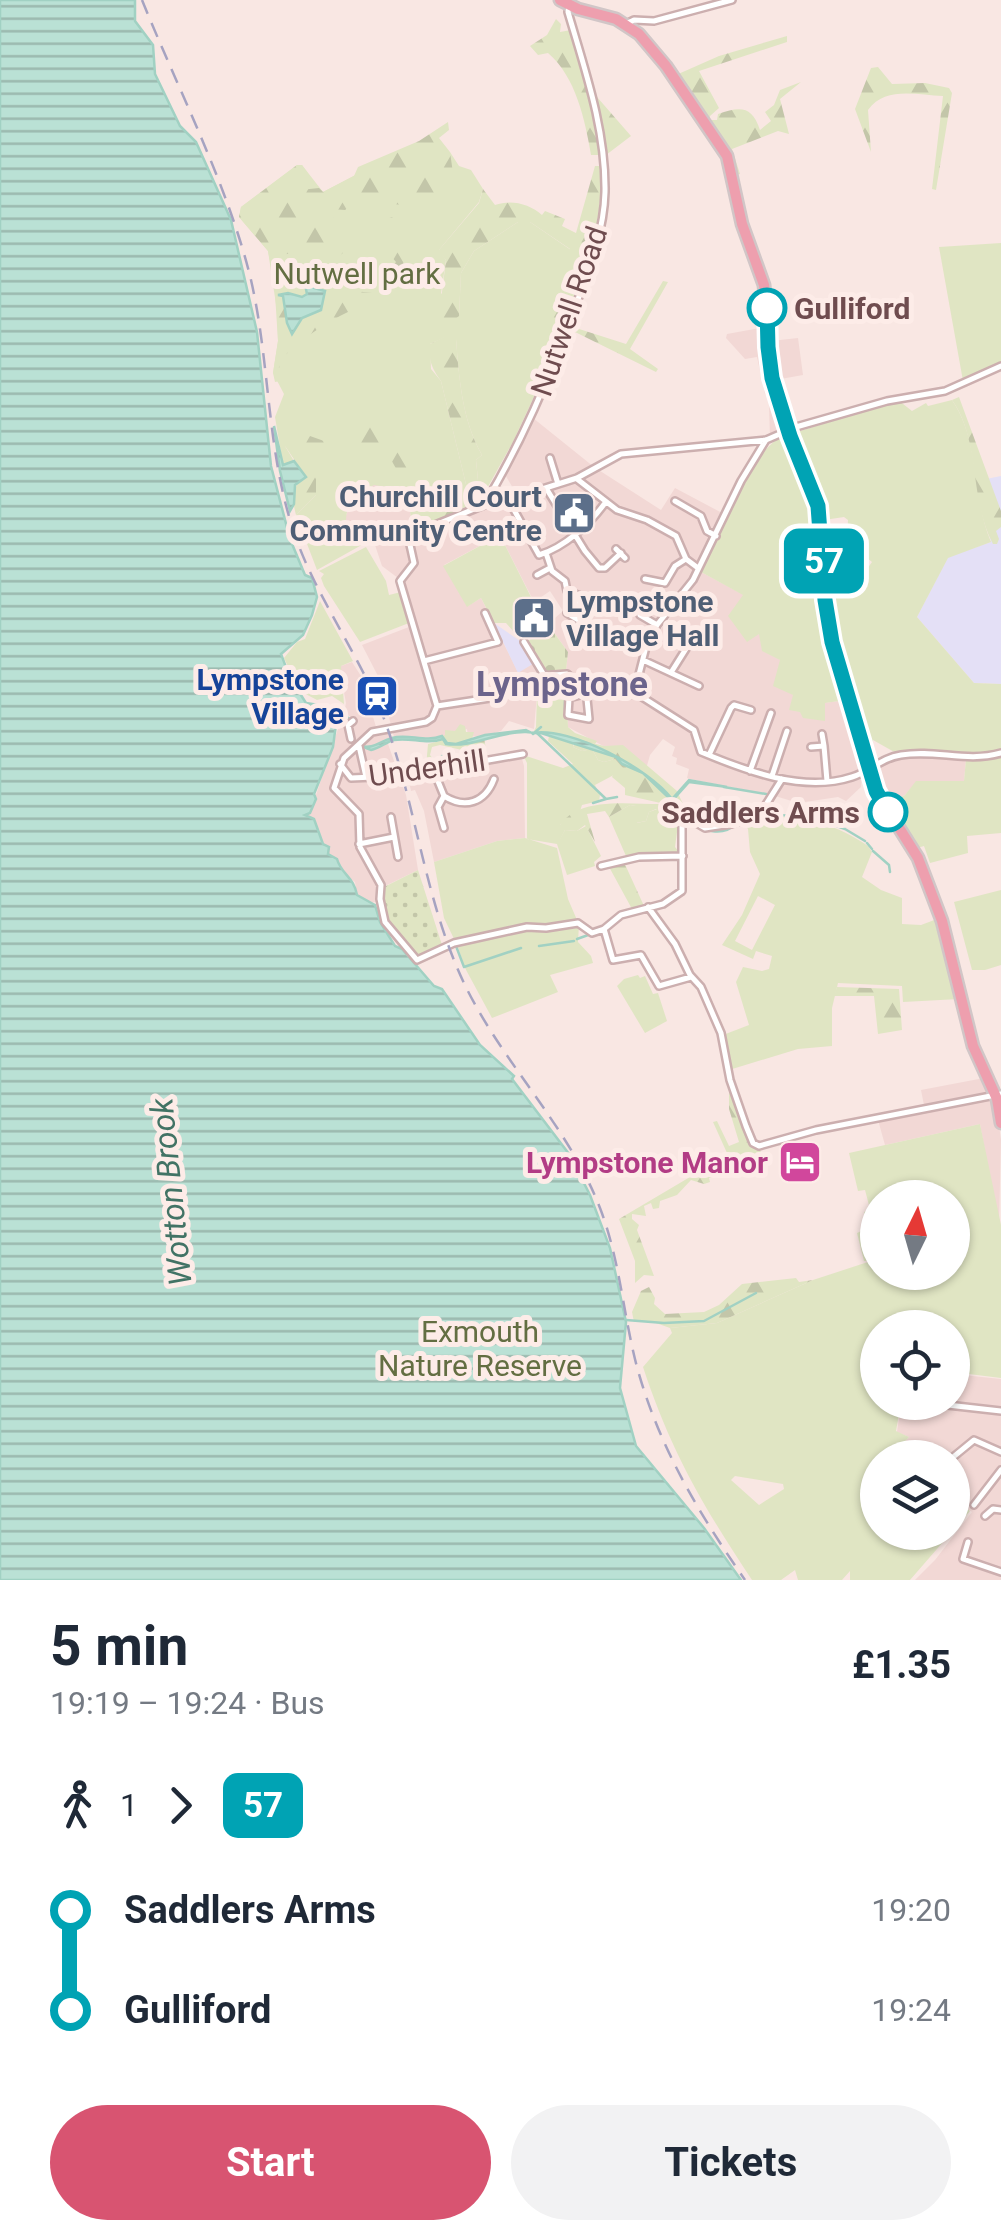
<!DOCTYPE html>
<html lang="en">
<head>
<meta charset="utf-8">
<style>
	:root { --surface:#fff; --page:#f2f2f3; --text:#1f2937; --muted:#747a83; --accent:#d85471 }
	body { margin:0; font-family:Roboto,sans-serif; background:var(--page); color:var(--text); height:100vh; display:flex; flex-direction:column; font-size:38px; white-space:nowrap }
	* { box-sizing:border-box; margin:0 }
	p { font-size:32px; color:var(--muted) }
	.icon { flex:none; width:55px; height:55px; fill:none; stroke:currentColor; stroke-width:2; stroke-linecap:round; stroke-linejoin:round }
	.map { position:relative; height:1580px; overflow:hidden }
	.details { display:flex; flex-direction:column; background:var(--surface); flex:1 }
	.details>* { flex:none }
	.badge { padding:0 20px; border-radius:15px; font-size:35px; line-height:65px }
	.needle { width:65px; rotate:5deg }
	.buttons { position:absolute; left:860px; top:1180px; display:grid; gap:20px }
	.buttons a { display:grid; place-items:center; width:110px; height:110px; border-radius:50%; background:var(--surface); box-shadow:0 2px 8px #0004; font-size:50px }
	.map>.badge { position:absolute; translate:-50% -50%; box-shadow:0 0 0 5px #fff }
	.legs { display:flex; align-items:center; gap:15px; height:110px; padding:0 50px; font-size:32px }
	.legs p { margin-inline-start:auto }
	.headline { display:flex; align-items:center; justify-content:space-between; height:170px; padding:0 50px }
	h1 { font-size:55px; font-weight:700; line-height:75px }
	.action { display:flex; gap:20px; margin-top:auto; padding:20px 50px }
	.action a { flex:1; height:115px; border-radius:60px; background:var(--accent); color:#fff; font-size:40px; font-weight:700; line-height:115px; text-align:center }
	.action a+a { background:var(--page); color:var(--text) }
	ul { padding:0 50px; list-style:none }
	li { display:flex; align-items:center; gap:35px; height:100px; font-size:38px }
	li i { display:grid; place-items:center; width:15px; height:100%; margin:0 12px; background:currentColor }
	li i::after { content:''; width:25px; height:25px; margin:-12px; border:8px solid; border-radius:50%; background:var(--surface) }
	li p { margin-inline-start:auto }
	li:first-child i { background:linear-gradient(#0000 50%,currentColor 0) }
	li:last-child i { background:linear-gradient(currentColor 50%,#0000 0) }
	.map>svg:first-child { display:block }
</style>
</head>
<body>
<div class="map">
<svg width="1001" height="1580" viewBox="0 0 1001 1580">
	<defs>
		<pattern id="forest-firs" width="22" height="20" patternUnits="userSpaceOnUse" patternTransform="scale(2.5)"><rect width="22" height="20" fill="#e0e5c3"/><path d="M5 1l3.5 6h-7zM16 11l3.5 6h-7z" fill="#c3c6a9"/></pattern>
		<pattern id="cemetery-stones" width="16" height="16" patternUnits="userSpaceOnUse" patternTransform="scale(2.5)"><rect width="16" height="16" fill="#e0e5c3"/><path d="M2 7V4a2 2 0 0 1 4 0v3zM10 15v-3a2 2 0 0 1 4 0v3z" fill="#c3c6a9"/></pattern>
		<pattern id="garden-dots" width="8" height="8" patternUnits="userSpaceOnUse" patternTransform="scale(2.5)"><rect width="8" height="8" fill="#e0e5c3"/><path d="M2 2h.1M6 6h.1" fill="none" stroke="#c3c6a9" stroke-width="1.8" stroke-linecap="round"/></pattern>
		<pattern id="water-rules" width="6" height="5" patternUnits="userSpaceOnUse" patternTransform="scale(2.5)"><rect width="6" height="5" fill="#bae1d5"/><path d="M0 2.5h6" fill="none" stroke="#9bb9af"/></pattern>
	</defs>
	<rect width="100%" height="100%" fill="#f9e7e3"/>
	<path fill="#f2d8d5" d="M765 327 784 429 770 437 769 405 772 399 765 394 757 357 745 359 726 338 727 334Z
		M798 338 803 375 775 380 771 341Z
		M533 418 594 467 661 510 675 488 724 514 696 567 645 646 633 691 585 686 566 671 568 652 548 624 563 611 550 591 534 602 500 535 444 565 468 606 481 598 518 672 536 662 548 676 552 675V694H537L534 729 509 721 501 731 481 737 468 736 467 729 431 741 394 737 379 678 362 645 409 627 398 578 382 566 374 542 347 532 345 519 352 498 374 484 420 493 408 498 413 530 505 500 516 493 504 473Z
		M701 572 744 595 780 660 793 695 824 712V703L846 700 868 769 834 779 808 780 749 769 703 752 700 736 685 721 635 692 647 646 690 593Z
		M352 662 361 676 376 727 385 725 390 739 387 741 406 795 418 870 383 887V901L368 903 357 895 355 882 340 870 337 859 328 855 329 847 323 844 314 819 305 814 310 813 338 729 345 718 350 722 354 719 344 713 346 703 341 676V666Z
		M584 690 637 696 692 730 697 751 735 768 780 779 824 783 862 775 861 787 846 801 838 797 798 803 772 795 690 779 687 778 689 769 676 764 677 758 672 756 675 747 663 739 650 755 646 769 568 727V696Z
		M521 755 524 766 525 838 497 841 434 862 424 811 415 790 411 791 408 777Z
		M914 755 966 759 964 781H917L905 795 887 805 873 769 882 762Z
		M984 1078 996 1103 1001 1140 999 1226 980 1124 885 1145 878 1120 925 1110 921 1090Z
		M953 1374 1001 1379V1580H915L935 1560 972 1512 953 1497 955 1477 952 1458H891L909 1437 897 1432 901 1403 952 1402Z"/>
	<path fill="#e4e0f6" d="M1001 476V684L974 683 917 617 948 557 991 542 976 481Z
		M494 623 523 643 536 662 518 673Z"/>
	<path fill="#e0e5c3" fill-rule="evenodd" d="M450 152 459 166 471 170 483 189 479 202 439 250 446 260 441 293 459 316 461 273 474 251 518 222H530L571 250 576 265 547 336 540 368 546 371 513 442 480 501 476 460 482 455C462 420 459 378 456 339L450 335 430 344 431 369 441 381 471 505 458 510 446 497 374 485C352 498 343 505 347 532L367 542 317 570 296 515 316 495V468L285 446 294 461 283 465 275 417 284 394 273 373 278 341 277 311 268 251 239 217 241 207 297 165H302L323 192 361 172Z
		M1001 243V364L963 381 939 247Z
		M898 400 912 411 926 403 928 406 952 400C980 440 972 498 991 542L948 558 917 617 974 683 1001 684V750L972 757 946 753H896L873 740V747L867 748 847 683 829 594 862 576 872 562 847 541 848 520 844 517 824 520 794 433Z
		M783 435 814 506 846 700 825 703V721L803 718 800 712 789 710 793 695 773 686 780 660 762 651 759 634 747 642 728 616 743 595 701 572C720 532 745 458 783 435Z
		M500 535 534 603 521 611 531 625 523 633V639L522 635 520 639 506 623H494L481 598 467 607 443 566Z
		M366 547 386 581 389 595 401 592 409 623 360 642 324 586 321 578 324 574 319 571Z
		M320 601 353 661 341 666 344 704 332 696 317 700 292 687 291 673 284 658 297 642 305 639Z
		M552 675H566L584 691 564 697 540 695V706L546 707 550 699 567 700 568 727 575 733 597 741 595 744 541 731 533 733 536 727 537 693H552Z
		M549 736 573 742V747L582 751 592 749 598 760 604 762 615 759 625 769 595 785 600 795 599 801 582 805 580 811 560 825V839L565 830 577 831 586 826 601 856 594 862 595 866 567 875 557 844 527 839V763L523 755 563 768 573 764 548 741Z
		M1001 756V833L967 836 968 853 930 863 924 846 917 848 890 803 905 795 916 781H964L966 759Z
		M630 805 636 806 637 823 646 821 649 812 660 808 679 817 675 847 681 854 626 856 609 817Z
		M771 815C806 815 839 826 868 846L872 852 862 877 881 890 902 898V924L921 925 937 919 959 999 903 1002 902 986 838 983 832 1008V1046L798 1049 729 1070 723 1035 749 1025 736 982 743 967 762 971 769 969 772 956 756 951 753 959 722 945 742 915 760 874 750 852 748 829 743 822ZM758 896 775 905 752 950 735 941Z
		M525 838 557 848 568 899 577 920 546 927 523 925 455 941 444 918 434 862 497 841Z
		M1001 890V965L985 970H972L954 902Z
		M579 925 578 942 591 956 593 963 550 975 558 992 492 1018 465 968 457 944 477 942 521 929Z
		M638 975 640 978 645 976 653 994 658 993 667 1021 645 1033 617 986 624 979Z
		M980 1124 1001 1225V1378L953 1372 952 1328H878V1402L901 1403 896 1431 909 1437 891 1457 878 1458V1532H952L953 1497 970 1511 910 1580H850V1571L842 1580H798L795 1570 781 1580H752C703 1506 671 1452 643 1367L672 1333 670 1328 717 1323 813 1280 871 1261H864L857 1233 868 1228 864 1212 870 1209 865 1190 858 1191 849 1153ZM878 1198H952V1272H878ZM735 1476 783 1484 784 1489 759 1505 731 1480Z"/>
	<path fill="url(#forest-firs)" d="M556 19 561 24 560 32 571 30 588 98 597 97 631 136 606 155H591C585 120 576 77 548 53L538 55 530 46 547 35Z
		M787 36V42L699 71 719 108 710 116V120H717L718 114C741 106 752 106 760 130L771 121 765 112 774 105 780 90 801 82 780 99 789 134 778 131 732 149 740 174 736 175 676 75 719 56Z
		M878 67 892 84 925 83 949 88 952 93 936 190 932 189 943 96C916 95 885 86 868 110L871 152 855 109 871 68Z
		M448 122 449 130 439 138 450 152 453 173 462 179 459 197 455 196 452 187 447 190 446 198C427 205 407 207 388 203L385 214 354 217V203L345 210 331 209 330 215 337 220 331 227 344 252 324 269 304 280 298 270 306 263 305 249 283 255 277 266H271L268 251 239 217 241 207 297 165H302L307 172 293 181 300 190 319 188 323 192 354 176 358 167 419 141Z
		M595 166H601C604 241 573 302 546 371L540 369 554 288 567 268 574 271 576 265 569 259 570 249 530 222H518L474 251 461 273 459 316 449 324 439 316 446 260 438 251 479 203 483 189 495 205C511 199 530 204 542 215L545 211 565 219 562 226 576 233Z
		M392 217 402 230 397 239 401 247H407L411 258 403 263 407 270 393 282 400 292 392 295 379 284 396 262 390 255 379 252 380 240 384 236 377 223Z
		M663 281 668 282 630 349 658 369 656 372 575 332 576 328 626 344Z
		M346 290 381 294 382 298C343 311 308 332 279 361L280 381 275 382 273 373 278 341 275 294 283 296 287 323 321 309 324 298Z
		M450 334 456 338C459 378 462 420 482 455L476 460 480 501 471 505 441 381C432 369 428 360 430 344Z
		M959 397 1001 511V527L996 531 999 539 997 544H993C969 500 981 441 952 400Z
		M373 416 389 431 409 472 399 474 388 454 351 453 348 446Z
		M296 431 324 441 327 452 316 468V495L296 515C292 500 291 485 306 477L285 446 290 433Z
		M420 493 447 497 461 513 443 524 413 531 408 498Z
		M460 724 465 726 466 732H474L472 739 456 745 484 738 488 759 448 766 450 759H474L482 753 477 746 462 750 440 745 432 747 430 755 439 767H426L428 744 444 740 439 737 445 735V730L455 731Z
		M576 739 604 746 623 745 677 791 688 815 679 817 656 809 649 812 646 821 636 823V806L630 805 609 817 605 811 587 814 595 842 585 825 577 831 565 830 559 842 554 841C563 792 629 805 665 804L625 795V788L612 777 614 773 624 769 615 759 604 762 598 760 592 749 582 751 573 747Z
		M623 860 644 906 632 909 608 865Z
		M837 987 899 989 902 1030 878 1034 874 996H834Z
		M729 1088 751 1144 760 1149 763 1161 752 1157 745 1166 739 1165 736 1156 731 1159 733 1164 722 1168 717 1176 709 1178 710 1182 704 1184 691 1180 677 1195 660 1201 659 1208 653 1209 651 1203 644 1206 646 1216 632 1214V1219L639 1225 637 1230 654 1276 644 1275 635 1283V1261L619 1219 690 1177 691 1172 702 1169 727 1153 713 1122 717 1121 729 1146 739 1142 729 1109Z
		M796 1278 799 1282 813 1280 717 1323 670 1328 653 1322H634L632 1312 641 1291 649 1287 655 1298 654 1304 665 1314 704 1312 719 1305 742 1284Z"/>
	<path fill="url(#cemetery-stones)" d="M550 627 568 652 566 671 545 672 526 642Z"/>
	<path fill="url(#garden-dots)" d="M418 870 442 945 417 957 388 921 382 888Z"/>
	<path fill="url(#water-rules)" stroke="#a1d1c3" stroke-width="2.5" d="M0 0H135V21L153 45 155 74 180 126 196 142 231 220 257 332 271 466 290 539 305 575 312 578 317 597 312 615 303 635 281 654 290 678 283 687 294 693 299 692 306 703 318 705 326 717 345 716 352 720 344 719 336 724 333 747 314 794 316 799 310 813 305 815 314 819 323 844 329 847 328 854 337 859C341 874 354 877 357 895L375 905 380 922 395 946 402 949 434 986 442 989 480 1045 514 1076 512 1079 569 1154 590 1195 610 1248 626 1322 620 1388 636 1446 704 1528 741 1580H0Z
		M312 276 314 288 325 291 321 310 302 318 292 334 287 323 283 296 278 295 288 293 302 297 307 294 304 280Z
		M274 426 283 465 294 461 306 477 295 485 294 504 290 511 280 471Z
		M526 730 532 733C571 726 649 769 672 799L689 780 727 787 689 782 672 801 643 773 622 764 616 757 541 733C536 734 531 732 526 732 499 731 473 748 446 744L443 739C426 745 411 737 394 740 386 742 380 748 371 750L361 746C374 749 378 742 392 738 408 733 425 743 442 736L447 743 456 744 485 735Z"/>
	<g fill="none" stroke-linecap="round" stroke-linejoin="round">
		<path stroke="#a1d1c3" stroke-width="2.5" d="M565 701V709
			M537 733 606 799 617 797
			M533 734 541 727
			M442 756 450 764
			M724 787 766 794
			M593 803 606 799
			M665 803 677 810 679 816
			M800 813 845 829 865 841
			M763 816 799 815
			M685 821C701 828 720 839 736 824
			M867 843 872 849
			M873 851 889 865 890 872
			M577 939 591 934
			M456 946 464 967 521 948
			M539 946 574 941
			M626 1320 664 1323 704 1321 756 1293"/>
		<g stroke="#ccafaf" stroke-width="10">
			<path id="minor" d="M626 24 634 20 654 21 732 0
				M550 458 558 484
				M577 479 617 510 647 520 676 536 686 559 698 568
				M546 488 585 551 599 568H605L621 553
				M493 491 503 496 517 497 577 478 621 454 766 440 796 427 887 401 945 391 1001 366
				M513 497V508L539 555C565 547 589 525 605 503
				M675 501 701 516 707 531 716 536
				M616 549 625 558
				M546 553 552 571 565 581 567 591 591 600 612 598
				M537 575 550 568
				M645 579 665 583 675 566 686 559
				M581 596 567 613 590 627
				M640 615 657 625
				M524 642 544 675
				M643 660 699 686
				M424 661 498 642 485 613
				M672 671 689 644 707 632 716 636V640
				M584 694 569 698 568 715 589 719 586 689
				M634 694 647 643 657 625 693 580 741 481 766 440
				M437 706 400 581 414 563 408 536 484 505C522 442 549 378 574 310 588 272 604 233 605 192 606 130 585 70 568 12L569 5
				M437 706 490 698 541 676 567 674 586 689 639 695 694 730 701 752C747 771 803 793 852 777 871 771 881 758 901 755 936 749 966 763 1001 753
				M437 706 432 718 426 722 372 732 344 758 334 788 359 814 360 847 381 885 380 899 385 922 417 960 454 943 527 927 546 928 578 923 592 933 604 929
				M351 739 348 725 353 721
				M359 746 366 777
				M824 746 827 781
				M811 747 824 746 822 734
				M709 755 731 708 734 705 751 710
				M340 764 351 778 397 776 523 754
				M433 769 444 796C465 809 485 803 494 779
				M750 771 771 713
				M772 776 787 731
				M444 796 438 807 444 828
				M391 817 398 857
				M359 844 394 837
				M601 866 639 857 683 856
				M648 907 675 944 690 975 701 987 721 1033 730 1080 746 1126 753 1143 759 1146 816 1130 1001 1094
				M604 929 621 915 663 904 682 891V819L688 818 705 828 731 824 760 814 782 779
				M604 929 613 960 641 955 659 986 691 977
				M921 1402 1001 1411
				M952 1458 974 1440 1001 1452
				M974 1505 1001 1470
				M985 1516 993 1509 1001 1510
				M968 1542 963 1559 1001 1572"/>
		</g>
		<g stroke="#d1c6c7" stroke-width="15">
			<path id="highway" d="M560 0 578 9 616 19 639 34 666 66 727 156 742 224 764 285 773 378 789 436 817 506 825 600 841 673 876 791 918 858 942 921 973 1046 997 1099 1001 1123"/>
		</g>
		<use href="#minor" stroke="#fff" stroke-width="5"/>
		<use href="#highway" stroke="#ee9fae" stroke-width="10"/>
		<path stroke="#a6a3c1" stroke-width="2.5" stroke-dasharray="15 10" stroke-linecap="butt" d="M142 0C178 89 229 188 251 280 271 367 266 456 297 541 321 606 364 661 387 727 417 811 425 899 463 981 501 1062 568 1125 600 1208 620 1260 623 1314 637 1367 659 1447 698 1512 745 1580"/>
	</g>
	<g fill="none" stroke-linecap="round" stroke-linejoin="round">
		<g stroke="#fff" stroke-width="22">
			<path id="line-1" d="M767 308 768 347 772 378 790 436 818 506 825 600 832 642 876 791 888 812"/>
		</g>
		<use href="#line-1" stroke="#00a3b4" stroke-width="15"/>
	</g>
	<defs>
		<g id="civic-square" transform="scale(2.25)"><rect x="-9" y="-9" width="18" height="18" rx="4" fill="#5c6f8a" stroke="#fdece8"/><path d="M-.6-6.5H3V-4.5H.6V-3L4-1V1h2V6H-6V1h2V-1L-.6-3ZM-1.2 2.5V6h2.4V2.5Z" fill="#fff"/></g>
		<g id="station-square" transform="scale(2.25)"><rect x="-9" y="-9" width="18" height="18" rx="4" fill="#1a4fb4" stroke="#fdece8"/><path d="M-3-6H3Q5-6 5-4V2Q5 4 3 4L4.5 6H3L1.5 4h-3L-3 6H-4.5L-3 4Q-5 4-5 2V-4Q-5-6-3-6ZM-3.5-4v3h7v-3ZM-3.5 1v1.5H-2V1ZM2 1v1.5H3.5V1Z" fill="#fff"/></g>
		<g id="hotel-square" transform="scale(2.25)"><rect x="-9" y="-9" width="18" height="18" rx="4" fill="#d1479c" stroke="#fdece8"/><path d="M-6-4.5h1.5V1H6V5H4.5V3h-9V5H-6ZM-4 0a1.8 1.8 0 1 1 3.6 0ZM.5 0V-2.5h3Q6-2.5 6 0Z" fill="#fff"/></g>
	</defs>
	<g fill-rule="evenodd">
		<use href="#civic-square" x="574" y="513"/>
		<use href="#civic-square" x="534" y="618"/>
		<use href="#station-square" x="377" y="696"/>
		<use href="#hotel-square" x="800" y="1162"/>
	</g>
	<g fill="#fff" stroke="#00a3b4" stroke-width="5">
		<circle cx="767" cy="308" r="18"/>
		<circle cx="888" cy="812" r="18"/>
	</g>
	<g text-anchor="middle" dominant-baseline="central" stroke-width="10" stroke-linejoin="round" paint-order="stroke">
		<g font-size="30" fill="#636e42" stroke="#fdece8">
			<text x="357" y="273">Nutwell park</text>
			<text x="480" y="1331">Exmouth<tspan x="480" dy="34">Nature Reserve</tspan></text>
		</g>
		<g font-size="30" font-weight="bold" fill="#6f4c4f" stroke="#fdece8" text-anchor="start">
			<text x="794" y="308">Gulliford</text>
			<text x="860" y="812" text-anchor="end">Saddlers Arms</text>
		</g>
		<g font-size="30" fill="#6f4c4f" stroke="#fdece8">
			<text transform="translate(569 311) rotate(-71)">Nutwell Road</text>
			<text transform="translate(427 768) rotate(-8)">Underhill</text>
		</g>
		<g font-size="30" font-weight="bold" fill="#4e5e75" stroke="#fdece8" text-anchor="end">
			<text x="542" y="496">Churchill Court<tspan x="542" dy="34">Community Centre</tspan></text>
			<text x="566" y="601" text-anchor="start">Lympstone<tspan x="566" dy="34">Village Hall</tspan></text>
		</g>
		<g font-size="30" font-weight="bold" fill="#164399" stroke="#fdece8" text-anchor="end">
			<text x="344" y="679">Lympstone<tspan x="344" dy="34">Village</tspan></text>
		</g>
		<g font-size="30" font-weight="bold" fill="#b23c85" stroke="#fdece8" text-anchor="end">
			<text x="768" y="1162">Lympstone Manor</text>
		</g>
		<g font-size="32" font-style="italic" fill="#427365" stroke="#fdece8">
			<text transform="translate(171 1192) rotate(-96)">Wotton Brook</text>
		</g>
		<g font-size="35" font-weight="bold" fill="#6c648c" stroke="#fdece8">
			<text x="562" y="684">Lympstone</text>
		</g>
	</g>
</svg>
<div class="buttons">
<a><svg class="needle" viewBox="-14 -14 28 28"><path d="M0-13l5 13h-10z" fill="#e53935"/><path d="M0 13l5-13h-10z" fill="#747a83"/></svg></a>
<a><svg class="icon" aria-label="locate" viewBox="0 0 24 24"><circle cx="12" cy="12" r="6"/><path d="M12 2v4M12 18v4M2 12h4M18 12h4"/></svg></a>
<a><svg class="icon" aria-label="layers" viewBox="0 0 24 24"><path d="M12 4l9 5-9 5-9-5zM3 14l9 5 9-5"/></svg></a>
</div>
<b class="badge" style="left:824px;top:561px;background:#00a3b4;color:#fff">57</b>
</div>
<section class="details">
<div class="headline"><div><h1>5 min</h1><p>19:19 – 19:24 · Bus</p></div><b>£1.35</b></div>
<div class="legs"><svg class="icon" aria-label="walk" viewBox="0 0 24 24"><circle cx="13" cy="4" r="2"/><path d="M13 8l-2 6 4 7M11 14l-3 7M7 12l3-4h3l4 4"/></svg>1<svg class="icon" aria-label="forward" viewBox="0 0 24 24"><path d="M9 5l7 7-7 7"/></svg><b class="badge" style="background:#00a3b4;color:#fff">57</b></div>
<ul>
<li><i style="color:#00a3b4"></i><b>Saddlers Arms</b><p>19:20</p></li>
<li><i style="color:#00a3b4"></i><b>Gulliford</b><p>19:24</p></li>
</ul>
<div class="action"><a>Start</a><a>Tickets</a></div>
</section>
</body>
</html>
